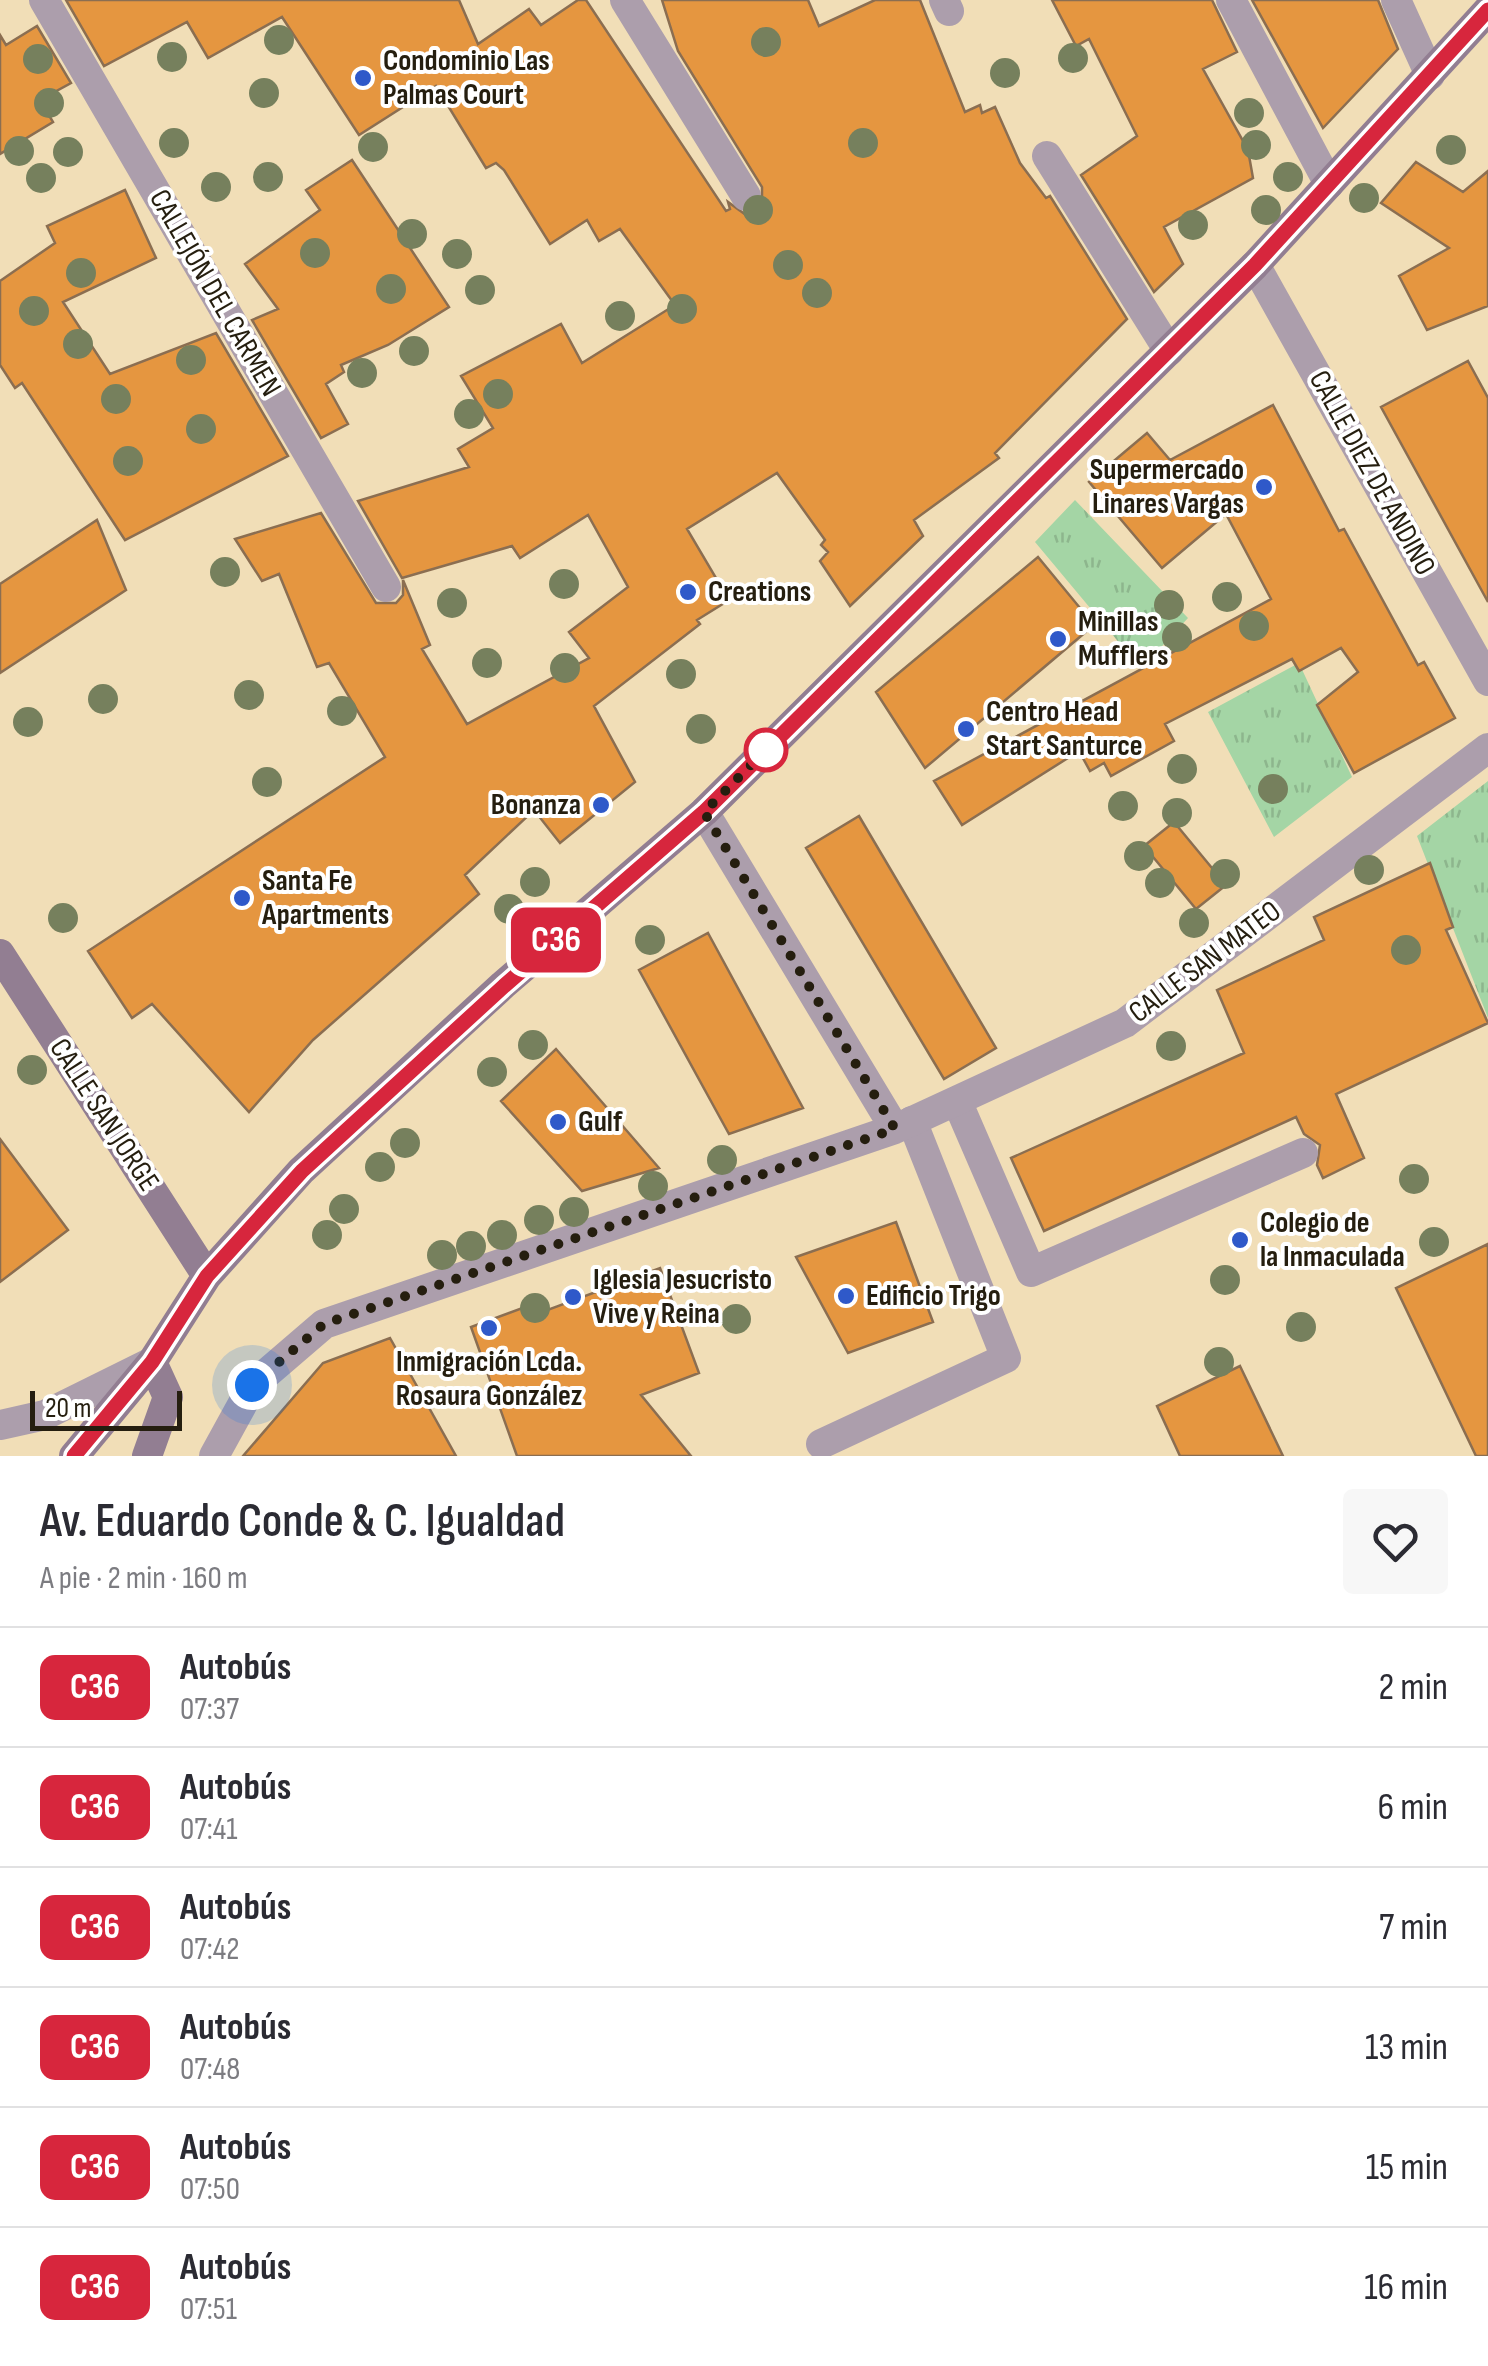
<!DOCTYPE html>
<html lang="es">
<head>
<meta charset="utf-8">
<style>
	:root { --surface:#fff; --page:#f7f7f7; --text:#2b2b33; --muted:#7c7c81; --line:#e1e1e2 }
	body { margin:0; font-family:"Sofia Sans Condensed",sans-serif; background:var(--page); color:var(--text); height:100vh; display:flex; flex-direction:column; font-size:38px; white-space:nowrap }
	* { box-sizing:border-box; margin:0 }
	p { font-size:32px; color:var(--muted) }
	.icon { flex:none; width:55px; height:55px; fill:none; stroke:currentColor; stroke-width:2; stroke-linecap:round; stroke-linejoin:round }
	.map { position:relative; height:1456px; overflow:hidden }
	.drawer { display:flex; flex-direction:column; background:var(--surface); flex:1 }
	.drawer>* { flex:none }
	.badge { padding:0 20px; border-radius:15px; font-size:35px; line-height:65px }
	.scale { position:absolute; left:30px; bottom:25px; width:152px; box-sizing:border-box; padding-left:10px; border:5px solid #251e0f; border-top:0; font-size:28px; line-height:35px; white-space:nowrap; color:#251e0f; -webkit-text-stroke:8px #fff; paint-order:stroke }
	.you { position:absolute; width:50px; height:50px; margin:-25px; border:8px solid #fff; border-radius:50%; background:#1a73e8; box-shadow:0 0 0 15px #1a73e833 }
	.map>.badge { position:absolute; translate:-50% -50%; box-shadow:0 0 0 5px #fff }
	.round { display:grid; place-items:center; flex:none; width:105px; height:105px; border-radius:10px; background:var(--page) }
	.head { display:flex; align-items:center; justify-content:space-between; height:170px; padding:0 40px }
	h1 { font-size:48px; font-weight:600; line-height:75px }
	ul { padding:0; list-style:none }
	li { display:flex; align-items:center; gap:30px; height:120px; padding:0 40px; border-top:2px solid var(--line) }
	li div { flex:1 }
	li b { display:block; font-size:38px }
	li em { font-style:normal }
	li .badge { min-width:110px; font-weight:700; text-align:center }
	.map>svg:first-child { display:block }
</style>
</head>
<body>
<div class="map">
<svg width="1488" height="1456" viewBox="0 0 1488 1456">
	<defs>
		<pattern id="grass-tufts" width="24" height="20" patternUnits="userSpaceOnUse" patternTransform="scale(2.5)"><rect width="24" height="20" fill="#a4d5a5"/><path d="M3 7l-1-3M5 7V3M7 7l1-3M15 17l-1-3M17 17v-4M19 17l1-3" fill="none" stroke="#8db68d"/></pattern>
	</defs>
	<rect width="100%" height="100%" fill="#f1deb7"/>
	<path fill="url(#grass-tufts)" d="M1075 500 1188 618 1141 669 1035 542Z
		M1299 663 1352 777 1274 837 1208 712Z
		M1488 781V1018L1417 836Z"/>
	<path fill="#e59640" stroke="#8b6e51" stroke-width="2.5" d="M66 0H459L478 44 529 9 541 25 578 0H586L726 211 730 209 728 202 746 215 762 206V187L678 51 662 0H808L819 26 875 0H920L965 112 980 105 982 113 995 107 1020 163 1046 198 1050 196 1127 319 995 453 999 458 914 520 923 536 850 606 820 561 828 552 821 545 825 540 777 473 687 529 729 600 697 620 700 624 594 706 635 782 560 843 534 810 465 875 479 894 313 1040 249 1112 152 1004 132 1018 88 951 385 757 329 663 317 667 279 574 262 581 235 539 321 513 376 603H396L403 595V580L430 645 422 649 467 724 589 658 569 632 628 587 588 515 520 558 512 546 402 578 358 501 469 467 458 449 493 428 461 376 561 324 582 363 675 305 620 229 599 241 587 220 550 244 504 170 496 163 486 168 436 86 359 135 282 17 208 58 187 22 104 66Z
		M1052 0H1212L1237 52 1203 69 1248 150 1253 178 1164 227 1183 264 1154 292 1081 175 1137 136 1089 39 1076 46Z
		M1252 0H1378L1398 49 1323 128Z
		M37 26 71 83 40 100 53 122 0 154V35L6 45Z
		M352 160 449 307 388 345 341 365 344 372 326 384 348 424 321 438 252 320 278 309 245 264 320 210 306 190Z
		M1416 162 1463 192 1488 171V306L1427 330 1399 276 1449 248 1381 203Z
		M125 190 156 258 63 302 110 374 216 333 288 456 125 540 22 383 15 388 0 365V281L55 243 47 226Z
		M1468 361 1488 398V602L1381 407Z
		M1273 405 1339 531 1344 529 1418 665 1424 662 1455 718 1354 773 1317 705 1358 672 1341 648 1299 671 1292 659 1165 724 1174 741 1111 776 1104 763 1090 771 1079 751 962 825 934 781 1271 599 1226 514 1162 568 1089 482 1147 433 1170 460Z
		M97 520 126 590 0 673V584Z
		M1038 557 1094 625 925 768 876 692Z
		M859 816 996 1048 944 1079 806 848Z
		M1174 822 1226 885 1196 909 1144 846Z
		M1430 863 1453 927 1446 930 1488 1023 1336 1094 1364 1158 1323 1178 1317 1165 1320 1145 1304 1134 1296 1117 1044 1231 1011 1158 1244 1053 1217 990 1324 940 1314 917Z
		M708 933 803 1108 729 1134 639 970Z
		M556 1049 659 1168 582 1191 501 1101Z
		M0 1139 68 1230 0 1282Z
		M896 1222 933 1322 848 1353 796 1257Z
		M1488 1244V1456H1476L1396 1288Z
		M660 1268 699 1373 641 1395 691 1456H517L471 1327 525 1307 529 1317Z
		M390 1338 456 1456H243L323 1363Z
		M1240 1366 1283 1456H1180L1157 1406Z"/>
	<g fill="none" stroke-linecap="round" stroke-linejoin="round">
		<path stroke="#ac9eac" stroke-width="30" d="M944 0 949 11
			M1047 156 1169 351
			M957 1101 1031 1272 1303 1153
			M821 1444 1006 1358 912 1121"/>
		<path stroke="#ac9eac" stroke-width="30" d="M44 0 386 587
			M625 0 746 196
			M1231 0 1329 184
			M1396 0 1430 75
			M1255 265 1488 681
			M704 812 895 1129
			M0 1425 45 1415 152 1362
			M214 1456 253 1385 324 1324 895 1129 1125 1023 1488 748"/>
		<path stroke="#927e92" stroke-width="30" d="M0 954 207 1276
			M74 1456 152 1362 207 1276 301 1171 503 985 704 812 1255 265 1488 10
			M147 1456 168 1397 152 1362"/>
	</g>
	<g fill="#76805d">
		<circle cx="279" cy="40" r="15"/>
		<circle cx="766" cy="42" r="15"/>
		<circle cx="172" cy="57" r="15"/>
		<circle cx="1073" cy="58" r="15"/>
		<circle cx="38" cy="59" r="15"/>
		<circle cx="1005" cy="73" r="15"/>
		<circle cx="264" cy="93" r="15"/>
		<circle cx="49" cy="103" r="15"/>
		<circle cx="1249" cy="113" r="15"/>
		<circle cx="174" cy="143" r="15"/>
		<circle cx="863" cy="143" r="15"/>
		<circle cx="1256" cy="145" r="15"/>
		<circle cx="373" cy="147" r="15"/>
		<circle cx="1451" cy="150" r="15"/>
		<circle cx="19" cy="151" r="15"/>
		<circle cx="68" cy="152" r="15"/>
		<circle cx="268" cy="177" r="15"/>
		<circle cx="1288" cy="177" r="15"/>
		<circle cx="41" cy="178" r="15"/>
		<circle cx="216" cy="187" r="15"/>
		<circle cx="1364" cy="198" r="15"/>
		<circle cx="758" cy="210" r="15"/>
		<circle cx="1266" cy="210" r="15"/>
		<circle cx="1193" cy="225" r="15"/>
		<circle cx="412" cy="234" r="15"/>
		<circle cx="315" cy="253" r="15"/>
		<circle cx="457" cy="254" r="15"/>
		<circle cx="788" cy="265" r="15"/>
		<circle cx="81" cy="273" r="15"/>
		<circle cx="391" cy="289" r="15"/>
		<circle cx="480" cy="290" r="15"/>
		<circle cx="817" cy="293" r="15"/>
		<circle cx="682" cy="309" r="15"/>
		<circle cx="34" cy="311" r="15"/>
		<circle cx="620" cy="316" r="15"/>
		<circle cx="78" cy="344" r="15"/>
		<circle cx="414" cy="351" r="15"/>
		<circle cx="191" cy="360" r="15"/>
		<circle cx="362" cy="373" r="15"/>
		<circle cx="498" cy="394" r="15"/>
		<circle cx="116" cy="399" r="15"/>
		<circle cx="469" cy="414" r="15"/>
		<circle cx="201" cy="429" r="15"/>
		<circle cx="128" cy="461" r="15"/>
		<circle cx="225" cy="572" r="15"/>
		<circle cx="564" cy="584" r="15"/>
		<circle cx="1227" cy="597" r="15"/>
		<circle cx="452" cy="603" r="15"/>
		<circle cx="1169" cy="605" r="15"/>
		<circle cx="1254" cy="626" r="15"/>
		<circle cx="1177" cy="637" r="15"/>
		<circle cx="487" cy="663" r="15"/>
		<circle cx="565" cy="668" r="15"/>
		<circle cx="681" cy="674" r="15"/>
		<circle cx="249" cy="695" r="15"/>
		<circle cx="103" cy="699" r="15"/>
		<circle cx="342" cy="711" r="15"/>
		<circle cx="28" cy="722" r="15"/>
		<circle cx="701" cy="729" r="15"/>
		<circle cx="1182" cy="769" r="15"/>
		<circle cx="267" cy="782" r="15"/>
		<circle cx="1273" cy="789" r="15"/>
		<circle cx="1123" cy="806" r="15"/>
		<circle cx="1177" cy="813" r="15"/>
		<circle cx="1139" cy="856" r="15"/>
		<circle cx="1369" cy="870" r="15"/>
		<circle cx="1225" cy="874" r="15"/>
		<circle cx="535" cy="882" r="15"/>
		<circle cx="1160" cy="883" r="15"/>
		<circle cx="509" cy="909" r="15"/>
		<circle cx="63" cy="918" r="15"/>
		<circle cx="1194" cy="923" r="15"/>
		<circle cx="650" cy="940" r="15"/>
		<circle cx="1406" cy="950" r="15"/>
		<circle cx="533" cy="1045" r="15"/>
		<circle cx="1171" cy="1046" r="15"/>
		<circle cx="32" cy="1070" r="15"/>
		<circle cx="492" cy="1072" r="15"/>
		<circle cx="405" cy="1143" r="15"/>
		<circle cx="722" cy="1160" r="15"/>
		<circle cx="380" cy="1167" r="15"/>
		<circle cx="1414" cy="1179" r="15"/>
		<circle cx="653" cy="1186" r="15"/>
		<circle cx="344" cy="1209" r="15"/>
		<circle cx="574" cy="1212" r="15"/>
		<circle cx="539" cy="1220" r="15"/>
		<circle cx="327" cy="1235" r="15"/>
		<circle cx="502" cy="1235" r="15"/>
		<circle cx="1434" cy="1242" r="15"/>
		<circle cx="471" cy="1246" r="15"/>
		<circle cx="442" cy="1255" r="15"/>
		<circle cx="1225" cy="1280" r="15"/>
		<circle cx="535" cy="1308" r="15"/>
		<circle cx="736" cy="1319" r="15"/>
		<circle cx="1301" cy="1327" r="15"/>
		<circle cx="1219" cy="1362" r="15"/>
	</g>
	<g fill="none" stroke-linecap="round" stroke-linejoin="round">
		<g stroke="#fff" stroke-width="22">
			<path id="line" d="M74 1456 152 1362 207 1276 302 1171 504 986 704 812 1255 265 1488 10"/>
		</g>
		<use href="#line" stroke="#d7263d" stroke-width="15"/>
		<path stroke="#251e0f" stroke-width="10" stroke-dasharray="0 18" d="M252 1385 324 1324 895 1129 704 812 778 738 766 750"/>
	</g>
	<g fill="#2f59c9" stroke="#fff" stroke-width="4">
		<circle cx="363" cy="78" r="10"/>
		<circle cx="1264" cy="487" r="10"/>
		<circle cx="688" cy="592" r="10"/>
		<circle cx="1058" cy="639" r="10"/>
		<circle cx="966" cy="729" r="10"/>
		<circle cx="601" cy="805" r="10"/>
		<circle cx="242" cy="898" r="10"/>
		<circle cx="558" cy="1122" r="10"/>
		<circle cx="1240" cy="1240" r="10"/>
		<circle cx="846" cy="1296" r="10"/>
		<circle cx="573" cy="1297" r="10"/>
		<circle cx="489" cy="1328" r="10"/>
	</g>
	<circle fill="#fff" stroke="#d7263d" stroke-width="5" cx="766" cy="750" r="20"/>
	<g text-anchor="middle" dominant-baseline="central" stroke-width="8" stroke-linejoin="round" paint-order="stroke">
		<g font-size="30" font-weight="bold" fill="#251e0f" stroke="#fff" text-anchor="start">
			<text x="383" y="61">Condominio Las<tspan x="383" dy="34">Palmas Court</tspan></text>
			<text x="1244" y="470" text-anchor="end">Supermercado<tspan x="1244" dy="34">Linares Vargas</tspan></text>
			<text x="708" y="592">Creations</text>
			<text x="1078" y="622">Minillas<tspan x="1078" dy="34">Mufflers</tspan></text>
			<text x="986" y="712">Centro Head<tspan x="986" dy="34">Start Santurce</tspan></text>
			<text x="581" y="805" text-anchor="end">Bonanza</text>
			<text x="262" y="881">Santa Fe<tspan x="262" dy="34">Apartments</tspan></text>
			<text x="578" y="1122">Gulf</text>
			<text x="1260" y="1223">Colegio de<tspan x="1260" dy="34">la Inmaculada</tspan></text>
			<text x="593" y="1280">Iglesia Jesucristo<tspan x="593" dy="34">Vive y Reina</tspan></text>
			<text x="866" y="1296">Edificio Trigo</text>
			<text x="489" y="1362" text-anchor="middle">Inmigración Lcda.<tspan x="489" dy="34">Rosaura González</tspan></text>
		</g>
		<g font-size="30" fill="#251e0f" stroke="#fff">
			<text transform="translate(215 293) rotate(60)">CALLEJÓN DEL CARMEN</text>
			<text transform="translate(1372 473) rotate(61)">CALLE DIEZ DE ANDINO</text>
			<text transform="translate(1205 962) rotate(-37)">CALLE SAN MATEO</text>
			<text transform="translate(104 1115) rotate(57)">CALLE SAN JORGE</text>
		</g>
	</g>
</svg>
<div class="scale">20 m</div>
<div class="you" style="left:252px;top:1385px"></div>
<b class="badge" style="left:556px;top:940px;background:#d7263d;color:#fff">C36</b>
</div>
<section class="drawer">
<div class="head"><div><h1>Av. Eduardo Conde &amp; C. Igualdad</h1><p>A pie · 2 min · 160 m</p></div><a class="round"><svg class="icon" aria-label="heart" viewBox="0 0 24 24"><path d="M12 20l-8-8c-3-5 5-10 8-4 3-6 11-1 8 4z"/></svg></a></div>
<ul>
<li><span class="badge" style="background:#d7263d;color:#fff">C36</span><div><b>Autobús</b><p>07:37</p></div><em>2 min</em></li>
<li><span class="badge" style="background:#d7263d;color:#fff">C36</span><div><b>Autobús</b><p>07:41</p></div><em>6 min</em></li>
<li><span class="badge" style="background:#d7263d;color:#fff">C36</span><div><b>Autobús</b><p>07:42</p></div><em>7 min</em></li>
<li><span class="badge" style="background:#d7263d;color:#fff">C36</span><div><b>Autobús</b><p>07:48</p></div><em>13 min</em></li>
<li><span class="badge" style="background:#d7263d;color:#fff">C36</span><div><b>Autobús</b><p>07:50</p></div><em>15 min</em></li>
<li><span class="badge" style="background:#d7263d;color:#fff">C36</span><div><b>Autobús</b><p>07:51</p></div><em>16 min</em></li>
</ul>
</section>
</body>
</html>
